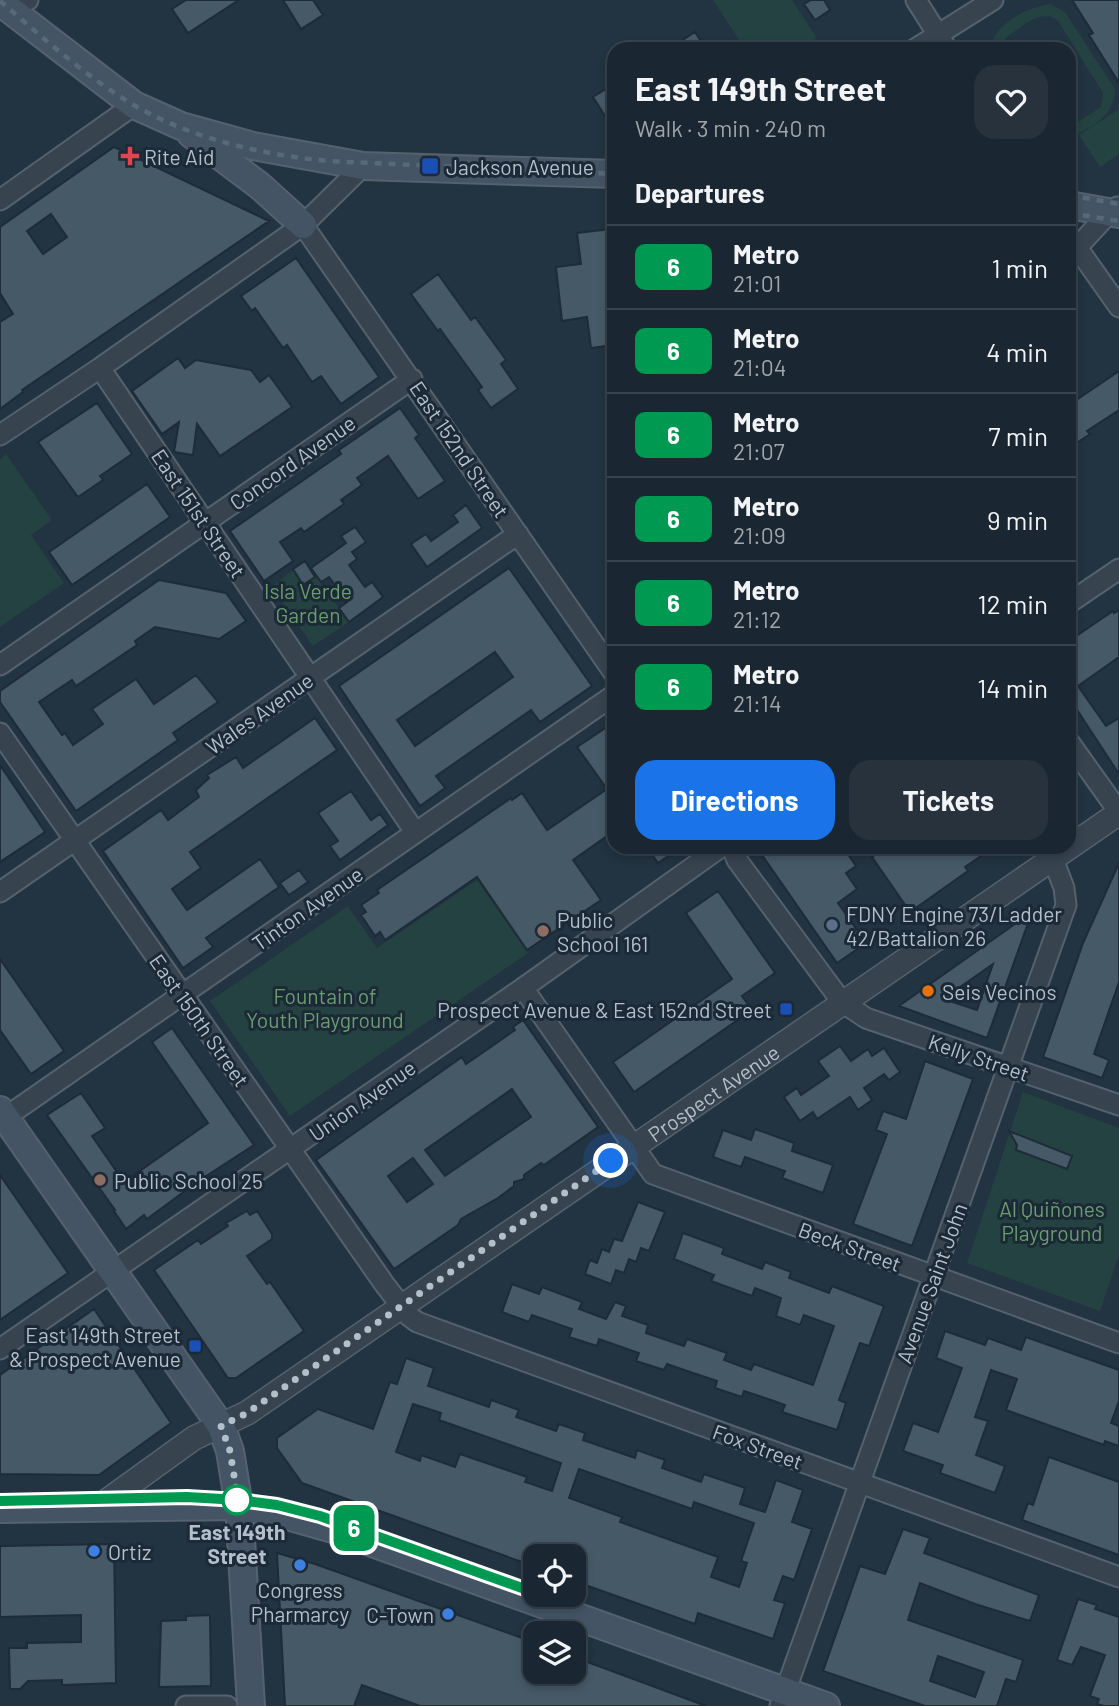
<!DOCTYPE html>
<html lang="en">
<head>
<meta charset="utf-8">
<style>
	:root { --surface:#1a2631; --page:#27323d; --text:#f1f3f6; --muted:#9fa5ab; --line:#38434d; --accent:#1a73e8 }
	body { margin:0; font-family:Barlow,sans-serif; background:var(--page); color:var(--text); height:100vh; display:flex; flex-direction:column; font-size:26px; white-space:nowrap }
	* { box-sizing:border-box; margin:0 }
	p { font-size:23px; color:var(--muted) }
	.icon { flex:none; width:38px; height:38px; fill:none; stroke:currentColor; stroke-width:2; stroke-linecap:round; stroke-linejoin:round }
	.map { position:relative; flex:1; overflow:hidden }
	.details { position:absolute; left:607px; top:42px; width:469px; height:812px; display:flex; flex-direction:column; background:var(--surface); border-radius:21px; box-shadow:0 4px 10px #0003,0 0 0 2px var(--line) }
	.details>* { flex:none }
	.badge { padding:0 14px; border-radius:10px; font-size:24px; line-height:46px }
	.fabs { position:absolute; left:523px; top:1544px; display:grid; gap:14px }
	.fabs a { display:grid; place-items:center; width:63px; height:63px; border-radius:14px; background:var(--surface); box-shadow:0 4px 10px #0003,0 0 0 2px var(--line); font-size:35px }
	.you { position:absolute; width:35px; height:35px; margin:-18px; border:5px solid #fff; border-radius:50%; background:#1a73e8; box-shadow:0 0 0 10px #1a73e833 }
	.map>.badge { position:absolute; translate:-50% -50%; box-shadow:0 0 0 4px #fff }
	h2 { padding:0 28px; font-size:26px; line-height:63px }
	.round { display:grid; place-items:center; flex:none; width:74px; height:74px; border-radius:21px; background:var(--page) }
	.summary { display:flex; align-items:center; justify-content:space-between; height:119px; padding:0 28px }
	h1 { font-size:33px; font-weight:700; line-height:52px }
	.action { display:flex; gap:14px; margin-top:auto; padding:14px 28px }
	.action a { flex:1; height:80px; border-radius:21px; background:var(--accent); color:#fff; font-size:28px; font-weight:700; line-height:80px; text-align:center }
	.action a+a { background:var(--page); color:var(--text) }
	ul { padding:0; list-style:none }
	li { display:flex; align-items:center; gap:21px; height:84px; padding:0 28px; border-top:2px solid var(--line) }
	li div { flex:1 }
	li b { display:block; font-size:26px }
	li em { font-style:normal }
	li .badge { min-width:77px; font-weight:700; text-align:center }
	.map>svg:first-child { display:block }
</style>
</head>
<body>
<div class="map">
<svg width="1119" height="1706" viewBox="0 0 1119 1706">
	<rect width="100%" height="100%" fill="#223341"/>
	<path fill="#244242" d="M713 0H792L817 38 799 49H745Z
		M1051 4 1065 12 1115 89C1114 119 1092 125 1069 139V128L1101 107 1103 93 1058 21C1042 7 1022 27 1008 36L1004 41 1002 49H991C992 24 1030 6 1051 4Z
		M1119 109V154L1100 167 1079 135Z
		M6 454 52 520 31 535 64 583 0 627V459Z
		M305 561 349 622 313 646 271 587Z
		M477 880 528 953 290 1116 210 1001 348 906 377 948Z
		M1023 1092 1119 1128V1255L1100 1311 967 1263Z"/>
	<path fill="#465967" stroke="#1e2b38" stroke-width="2" fill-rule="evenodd" d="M186 0H239L188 33 172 9Z
		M283 0H313L323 15 301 29Z
		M811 0H824L830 10 815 20 804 4Z
		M1072 0H1119V83L1089 35 1093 33Z
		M695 32 706 49H669Z
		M614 84V130L593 97Z
		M114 147 269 221 22 390 23 392 0 409V322L13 314 0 293V227ZM51 214 67 237 43 254 27 231Z
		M611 229 613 250 609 251 614 296V345L591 348 587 317 562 321 556 267 581 264 577 233Z
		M296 258 379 377 341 404 321 376 312 382 287 345 283 348 255 308 252 311 241 296Z
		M438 274 471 320 475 317 506 360 501 364 518 389 491 408 478 390 482 387 440 329 438 331 411 294Z
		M178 358 185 368 196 360 251 370 260 382 269 375 292 407 220 456 197 424 193 455 174 452 179 422 162 434 132 391Z
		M1119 371V410L1087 431 1090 434 1069 448V405Z
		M97 403 132 454 100 476 103 480 78 497 38 442Z
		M400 408 419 435 415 438 445 481 418 499 388 456 357 478 362 485 341 500 344 504 304 532 301 528 280 542 293 561 264 581 230 531 341 454 339 450Z
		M147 484 170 517 72 585 49 552Z
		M466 505 482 528 427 567 411 544 426 534 431 541 458 522 453 515Z
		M355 527 366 542 352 552 357 559 349 565 365 587 372 582 383 597 349 622 339 608 347 602 329 577 321 582 311 568 346 543 341 536Z
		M305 561 315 577 303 585 293 569Z
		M509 568 592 686 540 722 531 710 449 767 436 776 445 788 420 806 339 686ZM495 652 513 677 415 746 397 720Z
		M159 580 226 593 246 621 219 639 155 627 135 641 137 645 76 686 72 680 39 702 62 735 65 733 73 745 103 724 92 709 136 679 154 704 196 675 218 702 173 733 178 740 76 811 0 702V691Z
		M1119 610V657L1078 686 1106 726 1119 718V774L1077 710 1074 712 1069 705V641L1113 611 1114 613Z
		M315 718 337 750 190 852 201 868 172 889 187 910 260 859 279 887 206 938 213 947 183 968 103 851 161 810 168 820 199 797 196 790 209 778 207 775 236 757 243 768Z
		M610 725 614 731V831L573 860 601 900 527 950 477 877 385 940 380 932 375 936 361 915 366 912 361 905 379 893 377 890 511 798 512 800 522 793 547 830 607 789 577 747Z
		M0 765 45 832 0 862Z
		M351 791 371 820 380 814 388 825 340 860 330 846 338 841 318 813Z
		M647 847H681L658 863Z
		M767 847H843L856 866 846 873 857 889 838 903 866 943 837 963 760 852Z
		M886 847H994L965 867 968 871 910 912 872 857Z
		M1119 863V982L1094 1054 1109 1060 1102 1078 1043 1057 1083 943Z
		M299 870 308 882 289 895 280 883Z
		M718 891 775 973 742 996 752 1010 634 1092 613 1062 732 979 686 913Z
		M1032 912 987 1038 899 1006ZM993 964 977 1010 943 999Z
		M0 959 64 1051 31 1074 0 1030Z
		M523 1020 598 1127 544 1165 541 1163 524 1175V1179L514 1182V1186L498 1198 461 1219 458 1225 394 1269 316 1160 462 1057 466 1064 515 1030 513 1027ZM512 1089 531 1117 445 1176 425 1150ZM413 1158 433 1184 407 1202 388 1176Z
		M172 1028 254 1145 197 1182 147 1219 144 1215 126 1229 114 1211 115 1210 47 1115 81 1093 105 1128 92 1136 124 1182 208 1123 152 1042Z
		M840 1046 851 1061 868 1049 872 1056 884 1048 900 1072 889 1080 884 1074 864 1088 872 1100 858 1110 850 1097 817 1119 813 1112 800 1121 784 1097 797 1088 801 1095 829 1076 818 1061Z
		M925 1061 973 1079 912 1246 853 1224 887 1134 876 1130 883 1111 906 1119Z
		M755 1129 794 1143 792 1151 833 1165 823 1193 782 1178 785 1171 745 1157 741 1167 713 1157 723 1130 751 1140Z
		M1009 1131 1072 1156 1067 1169 1016 1150 1017 1145Z
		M0 1175 68 1273 0 1320Z
		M638 1202 665 1212 649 1251 641 1248 636 1262 629 1259 624 1273 616 1270 611 1284 585 1274 590 1260 597 1263 602 1249 609 1252 614 1239 622 1241Z
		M247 1211 250 1215 257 1211 272 1234V1239L247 1256 267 1284 270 1282 304 1331 236 1378H228L154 1270 198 1240 201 1244 228 1226 226 1223Z
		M683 1233 724 1248 722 1254 762 1269 765 1262 791 1272 789 1278 829 1293 832 1286 884 1306 869 1346 860 1343 839 1400 846 1403 837 1430 782 1412 785 1405 771 1400 744 1391 742 1397 715 1388 717 1381 690 1372 667 1364 664 1370 636 1361 639 1353 599 1339 597 1346 569 1337 572 1329 532 1315 529 1322 502 1312 512 1284 539 1294 542 1287 582 1302 579 1309 606 1319 615 1302 626 1306 622 1316 648 1325 646 1333 684 1346 687 1339 727 1353 724 1360 751 1370 754 1364 813 1385 834 1326 804 1315 800 1325 776 1316 781 1298 755 1288 752 1296 711 1281 714 1275 674 1259Z
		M94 1309 171 1423 99 1475 0 1474V1375Z
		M945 1331 985 1345 988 1338 1021 1350 1026 1337 1119 1370V1401L1111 1423 1119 1426V1446L1105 1441 1104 1445 1006 1410 1017 1379 991 1370 975 1417 988 1421 976 1455 1005 1466 995 1493 940 1473 943 1465 903 1451 913 1423 938 1432 962 1368 936 1358Z
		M406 1358 434 1368 428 1386 489 1407 491 1400 519 1410 516 1417 556 1431 559 1424 585 1433 583 1440 635 1458 637 1450 665 1460 662 1468 701 1482 704 1474 745 1488 740 1504 765 1512 776 1480 803 1490 792 1522 812 1529 794 1580 783 1576 774 1600 785 1603 773 1639 698 1613 695 1624 574 1581V1556H536V1567L302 1483 277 1448V1438L318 1409 373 1429 390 1382 397 1384ZM413 1404 441 1413 439 1420 561 1463 552 1491 525 1482 527 1477 460 1454 455 1467 421 1455 420 1461 396 1452ZM579 1469 692 1509 694 1502 754 1523 741 1561 747 1563 739 1587 711 1577 718 1557 620 1522 622 1517 569 1498Z
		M1049 1457 1119 1482V1555L1022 1520 1028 1503 1033 1505Z
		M903 1529 930 1538 924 1553 1039 1595 1030 1621 975 1604 920 1583 908 1620 1023 1660 1016 1682 1006 1679 997 1706H925L823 1671 860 1566 885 1574ZM938 1656 984 1672 975 1697 930 1681Z
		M114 1544 116 1683 62 1685V1680L28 1681 20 1689H10L9 1648H27V1643L81 1642V1615L0 1617V1546Z
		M277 1553 315 1564 536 1643V1671H574V1657L706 1706H420L362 1685 354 1706H285Z
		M1078 1599 1097 1605 1095 1609 1119 1617V1706H1104L1097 1704 1099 1699 1090 1696 1105 1655 1081 1647 1072 1665 1057 1660Z
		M210 1615 211 1686 159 1687 161 1621 186 1620V1616Z"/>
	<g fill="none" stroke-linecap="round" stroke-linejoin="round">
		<g stroke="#55626e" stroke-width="23">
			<path id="minor" d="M916 0 947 49
				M10 11 28 0
				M915 49 993 0
				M0 200 134 105
				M303 225 614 673
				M1069 236 1119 307
				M1070 255 1110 212 1117 207
				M100 368 415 832
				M0 435 100 368 303 225 363 166
				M1069 603 1119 569
				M0 665 412 379
				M0 733 385 1285 409 1316 417 1322 1119 1577
				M1069 742 1119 812
				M732 847 737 860 842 1002 866 1018 1119 1105
				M0 892 518 534
				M523 988 653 1174 1119 1343
				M0 1121 614 695
				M0 1349 523 988 721 847
				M186 1706H227
				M780 1706 1066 905 1064 888 1053 859"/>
		</g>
		<g stroke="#55626e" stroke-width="26">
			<g id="tertiary">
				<path id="s1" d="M97 1508 194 1438 247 1413 1119 813"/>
			</g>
		</g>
		<g stroke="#55626e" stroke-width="30">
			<path id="secondary" d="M0 2 134 105 181 126 253 146 363 166 614 174
				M191 134 260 186 303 225
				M1069 205 1119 214
				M0 1110 221 1426 230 1451 239 1506 251 1706
				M0 1509 239 1506 284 1515 333 1529 826 1706"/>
		</g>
		<use href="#minor" stroke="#374450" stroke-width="19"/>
		<use href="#tertiary" stroke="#374450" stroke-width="23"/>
		<use href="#secondary" stroke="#445464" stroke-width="26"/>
		<path stroke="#586978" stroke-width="4.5" stroke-dasharray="7 7" stroke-linecap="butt" d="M0 1C42 37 84 75 132 104 192 139 259 154 327 161L614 174
			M1069 195 1119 204
			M1069 213 1119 221"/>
	</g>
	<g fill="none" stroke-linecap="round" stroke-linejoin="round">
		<g stroke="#fff" stroke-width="16">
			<path id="line" d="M0 1501 187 1497 239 1500 277 1505 320 1516 536 1593"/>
		</g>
		<use href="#line" stroke="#009952" stroke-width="10"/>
		<path stroke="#b3bfcb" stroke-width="7" stroke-dasharray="0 12.6" d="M237 1500 239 1506 230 1451 221 1426 247 1413 611 1161"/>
	</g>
	<path fill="#e0444e" stroke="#1c2936" stroke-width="2.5" d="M126.5 145.5h7v7h7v7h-7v7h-7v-7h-7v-7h7z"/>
	<g fill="#1a4fb4" stroke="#1c2936" stroke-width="2.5">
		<rect x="421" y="157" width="18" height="18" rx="3.5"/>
		<rect x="779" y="1002" width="14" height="14" rx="3.5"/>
		<rect x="188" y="1339" width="14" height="14" rx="3.5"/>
	</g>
	<circle fill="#5c6f8a" stroke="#1c2936" stroke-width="2.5" cx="832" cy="925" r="7"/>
	<g fill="#8d6e63" stroke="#1c2936" stroke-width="2.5">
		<circle cx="543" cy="931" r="7"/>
		<circle cx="100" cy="1180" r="7"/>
	</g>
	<circle fill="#e8710a" stroke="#1c2936" stroke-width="2.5" cx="928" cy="991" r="7"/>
	<circle fill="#fff" stroke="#009952" stroke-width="3.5" cx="237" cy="1500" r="14"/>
	<g fill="#3f7fe0" stroke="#1c2936" stroke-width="2.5">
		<circle cx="94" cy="1551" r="7"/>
		<circle cx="300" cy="1565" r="7"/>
		<circle cx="448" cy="1614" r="7"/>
	</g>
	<g text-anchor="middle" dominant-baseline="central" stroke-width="6" stroke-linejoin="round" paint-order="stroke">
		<g font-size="21" fill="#b3bfcb" stroke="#1c2936" text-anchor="start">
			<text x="144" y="156">Rite Aid</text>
			<text x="446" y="166">Jackson Avenue</text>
			<text x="846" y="913">FDNY Engine 73/Ladder<tspan x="846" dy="24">42/Battalion 26</tspan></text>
			<text x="557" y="919">Public<tspan x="557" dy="24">School 161</tspan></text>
			<text x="942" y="991">Seis Vecinos</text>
			<text x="772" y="1009" text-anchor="end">Prospect Avenue &amp; East 152nd Street</text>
			<text x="114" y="1180">Public School 25</text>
			<text x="181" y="1334" text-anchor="end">East 149th Street<tspan x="181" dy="24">&amp; Prospect Avenue</tspan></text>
			<text x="108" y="1551">Ortiz</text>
			<text x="300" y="1589" text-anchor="middle">Congress<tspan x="300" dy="24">Pharmarcy</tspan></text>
			<text x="434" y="1614" text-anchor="end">C-Town</text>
		</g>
		<g font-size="21" fill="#b3bfcb" stroke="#1c2936">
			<text transform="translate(460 449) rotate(56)">East 152nd Street</text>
			<text transform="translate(292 462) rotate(-35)">Concord Avenue</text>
			<text transform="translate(199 513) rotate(56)">East 151st Street</text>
			<text transform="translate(259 713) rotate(-35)">Wales Avenue</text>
			<text transform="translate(307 908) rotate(-35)">Tinton Avenue</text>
			<text transform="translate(200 1020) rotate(55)">East 150th Street</text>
			<text transform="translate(979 1057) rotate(19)">Kelly Street</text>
			<text stroke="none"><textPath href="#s1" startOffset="744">Prospect Avenue</textPath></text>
			<text transform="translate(362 1100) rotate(-35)">Union Avenue</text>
			<text transform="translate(850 1246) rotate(20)">Beck Street</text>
			<text transform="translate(931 1283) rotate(-70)">Avenue Saint John</text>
			<text transform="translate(758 1446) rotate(20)">Fox Street</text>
		</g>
		<g font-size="21" fill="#689e6e" stroke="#1c2936">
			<text x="308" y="590">Isla Verde<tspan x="308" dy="24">Garden</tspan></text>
			<text x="325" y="995">Fountain of<tspan x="325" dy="24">Youth Playground</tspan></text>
			<text x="1052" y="1208">Al Quiñones<tspan x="1052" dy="24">Playground</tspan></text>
		</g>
		<g font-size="21" font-weight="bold" fill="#b3bfcb" stroke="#1c2936">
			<text x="237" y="1531">East 149th<tspan x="237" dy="24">Street</tspan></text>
		</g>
	</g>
</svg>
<div class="fabs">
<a><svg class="icon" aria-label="locate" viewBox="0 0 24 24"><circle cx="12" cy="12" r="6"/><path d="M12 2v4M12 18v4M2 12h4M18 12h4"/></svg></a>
<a><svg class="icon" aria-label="layers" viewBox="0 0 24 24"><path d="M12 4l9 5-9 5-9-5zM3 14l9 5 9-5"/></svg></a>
</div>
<div class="you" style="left:611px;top:1161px"></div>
<b class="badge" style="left:354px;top:1528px;background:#009952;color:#fff">6</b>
<section class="details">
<div class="summary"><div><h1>East 149th Street</h1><p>Walk · 3 min · 240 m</p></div><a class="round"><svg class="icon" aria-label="heart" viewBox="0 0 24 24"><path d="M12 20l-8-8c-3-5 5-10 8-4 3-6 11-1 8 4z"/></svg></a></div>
<h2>Departures</h2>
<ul>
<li><span class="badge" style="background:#009952;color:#fff">6</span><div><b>Metro</b><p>21:01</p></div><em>1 min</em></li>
<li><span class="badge" style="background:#009952;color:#fff">6</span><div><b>Metro</b><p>21:04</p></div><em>4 min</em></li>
<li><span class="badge" style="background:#009952;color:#fff">6</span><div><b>Metro</b><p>21:07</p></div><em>7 min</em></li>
<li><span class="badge" style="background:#009952;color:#fff">6</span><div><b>Metro</b><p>21:09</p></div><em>9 min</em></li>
<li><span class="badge" style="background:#009952;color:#fff">6</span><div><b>Metro</b><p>21:12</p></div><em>12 min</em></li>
<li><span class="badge" style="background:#009952;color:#fff">6</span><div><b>Metro</b><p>21:14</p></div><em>14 min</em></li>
</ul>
<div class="action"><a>Directions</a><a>Tickets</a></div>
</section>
</div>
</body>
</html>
